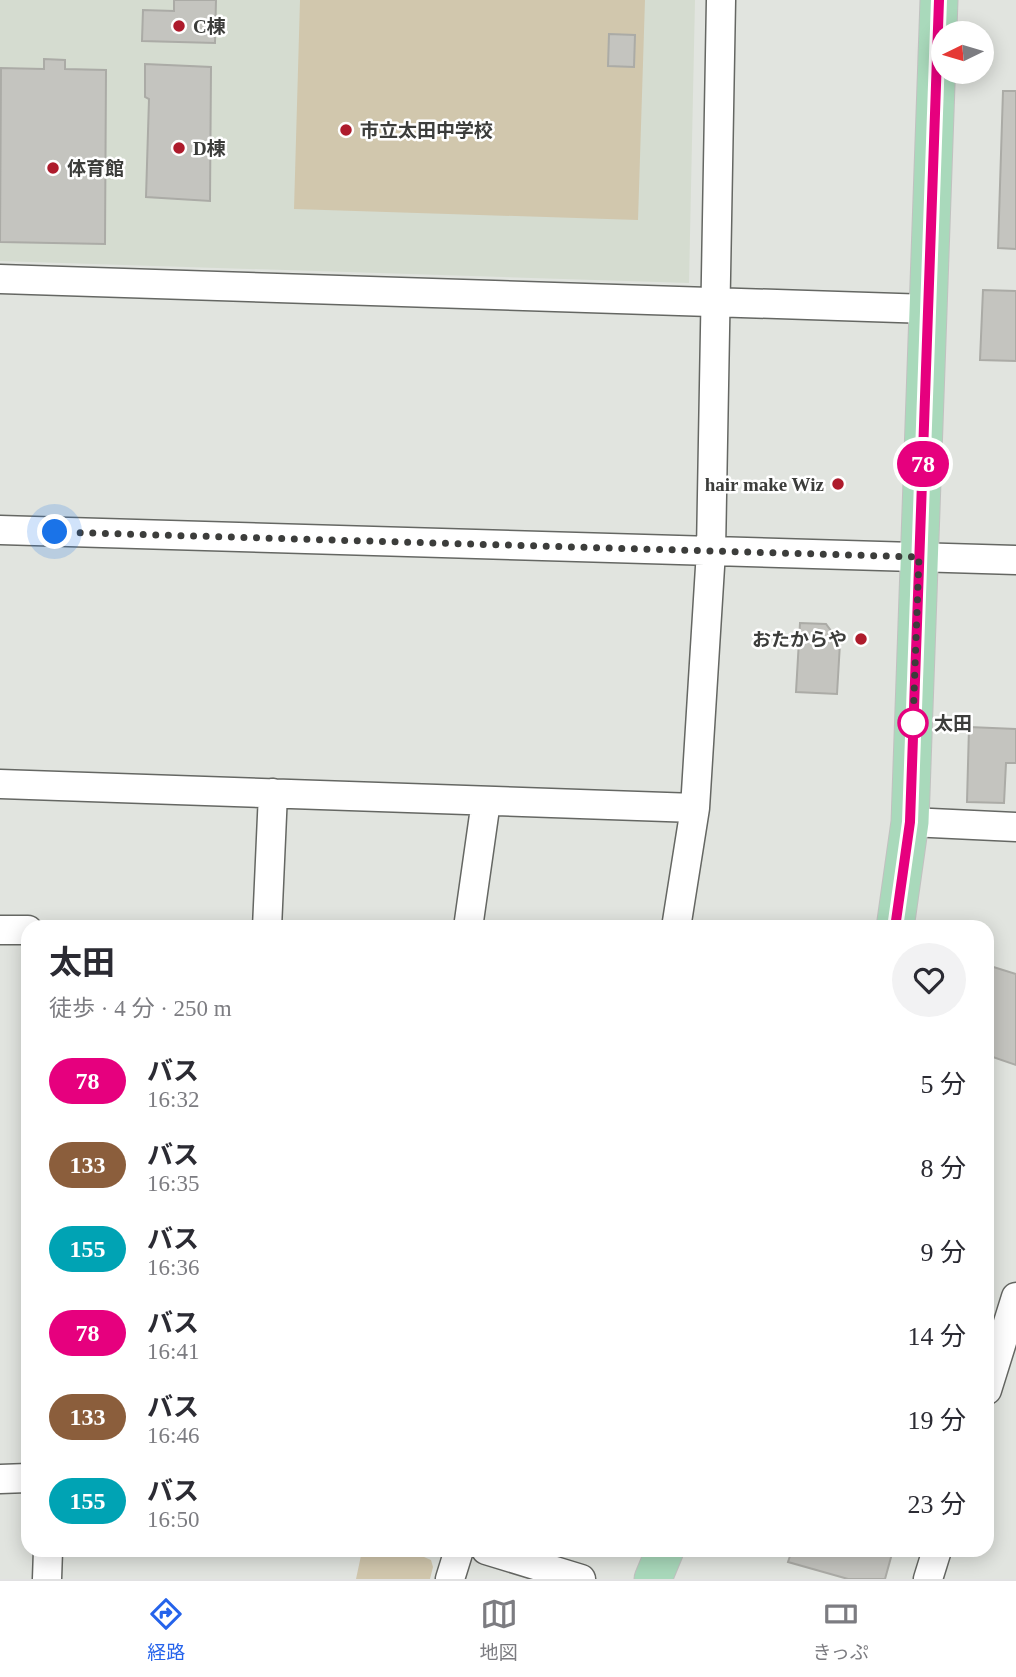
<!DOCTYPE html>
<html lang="ja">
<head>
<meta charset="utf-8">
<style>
	:root { --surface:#fff; --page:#f2f2f3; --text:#2b2b33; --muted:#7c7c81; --line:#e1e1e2; --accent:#2563eb }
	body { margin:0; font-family:"Times New Roman","Noto Sans JP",serif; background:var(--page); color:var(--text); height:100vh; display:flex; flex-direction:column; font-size:26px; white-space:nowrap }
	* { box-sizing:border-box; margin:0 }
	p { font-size:23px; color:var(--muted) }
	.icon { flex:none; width:38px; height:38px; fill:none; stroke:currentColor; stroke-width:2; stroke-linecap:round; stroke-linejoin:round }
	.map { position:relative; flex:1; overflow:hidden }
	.sheet { position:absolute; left:21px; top:920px; width:973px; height:637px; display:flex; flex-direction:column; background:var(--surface); border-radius:21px; box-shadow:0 4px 18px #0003 }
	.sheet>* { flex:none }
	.badge { padding:0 14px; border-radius:23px; font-size:24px; line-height:46px }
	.needle { width:46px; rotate:265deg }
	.tools { position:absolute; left:931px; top:21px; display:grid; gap:14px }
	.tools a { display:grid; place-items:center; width:63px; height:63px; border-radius:50%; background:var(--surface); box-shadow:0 4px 18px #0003; font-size:35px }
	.you { position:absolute; width:35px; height:35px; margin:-18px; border:5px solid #fff; border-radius:50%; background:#1a73e8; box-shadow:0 0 0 10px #1a73e833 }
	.map>.badge { position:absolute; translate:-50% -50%; box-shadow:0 0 0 4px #fff }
	.round { display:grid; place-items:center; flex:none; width:74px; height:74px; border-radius:37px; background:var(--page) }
	.summary { display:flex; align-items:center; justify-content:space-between; height:119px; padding:0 28px }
	h1 { font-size:33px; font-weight:700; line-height:52px }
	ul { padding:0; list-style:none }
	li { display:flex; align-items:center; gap:21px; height:84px; padding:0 28px }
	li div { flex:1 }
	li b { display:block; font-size:26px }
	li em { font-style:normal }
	li .badge { min-width:77px; font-weight:700; text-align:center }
	.tab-bar { display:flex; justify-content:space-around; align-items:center; height:98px; border-top:2px solid var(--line); background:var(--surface); font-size:19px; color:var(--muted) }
	.tab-bar a { display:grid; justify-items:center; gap:4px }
	.tab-bar .active { color:var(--accent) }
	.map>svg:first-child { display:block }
</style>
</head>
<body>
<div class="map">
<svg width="1016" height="1579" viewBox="0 0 1016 1579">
	<rect width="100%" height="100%" fill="#e1e4df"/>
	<path fill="#d5dcd0" d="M0 0H695L689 283 0 261Z"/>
	<path fill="#d1c7ad" d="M300 0H645L638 220 294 209Z
		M362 1551H410L431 1560 433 1567 430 1579H356Z"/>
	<path fill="#c4c4bf" stroke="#ababa6" stroke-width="2" d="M174 0H216L215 43 142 41 143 10 174 11Z
		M609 34 635 35 634 67 608 66Z
		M44 59 65 60V69L106 70 105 244 0 242 1 68 44 69Z
		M145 64 211 67 210 201 146 197 149 99 145 97Z
		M1003 91H1016V249L998 248Z
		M983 290 1016 291V361L980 360Z
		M800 623 826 624 840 643 837 694 796 692Z
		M969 727 1016 729V763H1006L1004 803 967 802Z
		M987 965 1016 974V1065L987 1055Z
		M792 1550H893L885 1579H848L788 1562Z"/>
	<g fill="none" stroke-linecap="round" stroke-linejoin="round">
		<g stroke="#656763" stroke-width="31">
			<path id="minor" d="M0 279 929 309
				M0 530 1016 560
				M0 784 695 808
				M910 822 1016 827
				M267 928 273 793
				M468 928 486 801
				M676 928 695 808 711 551 721 0
				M0 930H28
				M987 1390 1016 1297
				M0 1479 28 1478
				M486 1550 581 1579
				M47 1579 48 1550
				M450 1579 459 1550
				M928 1579 937 1550"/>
		</g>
		<g stroke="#c1c1c0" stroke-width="39">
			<path id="major" d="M895 928 910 822 939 0
				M653 1579 665 1550"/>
		</g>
		<use href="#minor" stroke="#fff" stroke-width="28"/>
		<use href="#major" stroke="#a9d9bb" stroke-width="37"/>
	</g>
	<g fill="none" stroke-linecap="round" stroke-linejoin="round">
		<g stroke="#fff" stroke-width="16">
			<path id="line" d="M895 928 910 822 939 0"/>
		</g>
		<use href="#line" stroke="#e6007e" stroke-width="10"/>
		<path stroke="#3c3d3b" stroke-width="7" stroke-dasharray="0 12.6" d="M55 532 919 557 913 723"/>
	</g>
	<g fill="#ae1b2c" stroke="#fff" stroke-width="2.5">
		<circle cx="179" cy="26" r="7"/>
		<circle cx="346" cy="130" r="7"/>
		<circle cx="179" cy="148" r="7"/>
		<circle cx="53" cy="168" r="7"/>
		<circle cx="838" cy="484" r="7"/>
		<circle cx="861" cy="639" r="7"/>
	</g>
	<circle fill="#fff" stroke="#e6007e" stroke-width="3.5" cx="913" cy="723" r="14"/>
	<g text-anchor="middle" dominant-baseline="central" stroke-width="5" stroke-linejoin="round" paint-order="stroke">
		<g font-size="19" font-weight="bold" fill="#3c3d3b" stroke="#fff" text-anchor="start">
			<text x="193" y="26">C棟</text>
			<text x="360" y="130">市立太田中学校</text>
			<text x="193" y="148">D棟</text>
			<text x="67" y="168">体育館</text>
			<text x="824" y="484" text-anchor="end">hair make Wiz</text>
			<text x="847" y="639" text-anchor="end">おたからや</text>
		</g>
		<g font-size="19" font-weight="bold" fill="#3c3d3b" stroke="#fff" text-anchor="start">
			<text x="934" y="723">太田</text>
		</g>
	</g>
</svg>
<div class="tools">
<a><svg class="needle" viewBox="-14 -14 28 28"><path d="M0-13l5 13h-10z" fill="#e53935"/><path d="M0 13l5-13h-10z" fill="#7c7c81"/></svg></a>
</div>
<div class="you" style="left:55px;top:532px"></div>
<b class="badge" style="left:923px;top:464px;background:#e6007e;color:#fff">78</b>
<section class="sheet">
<div class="summary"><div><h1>太田</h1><p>徒歩 · 4 分 · 250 m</p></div><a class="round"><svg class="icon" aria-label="heart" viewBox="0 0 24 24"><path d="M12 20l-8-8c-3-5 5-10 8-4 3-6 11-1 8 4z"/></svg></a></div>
<ul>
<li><span class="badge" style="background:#e6007e;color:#fff">78</span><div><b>バス</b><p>16:32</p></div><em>5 分</em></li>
<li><span class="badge" style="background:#8b5e3c;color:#fff">133</span><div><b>バス</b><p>16:35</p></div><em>8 分</em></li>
<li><span class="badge" style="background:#00a3b4;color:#fff">155</span><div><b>バス</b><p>16:36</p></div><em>9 分</em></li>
<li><span class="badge" style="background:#e6007e;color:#fff">78</span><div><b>バス</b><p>16:41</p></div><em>14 分</em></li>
<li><span class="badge" style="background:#8b5e3c;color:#fff">133</span><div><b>バス</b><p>16:46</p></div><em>19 分</em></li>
<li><span class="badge" style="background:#00a3b4;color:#fff">155</span><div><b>バス</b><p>16:50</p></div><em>23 分</em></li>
</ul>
</section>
</div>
<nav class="tab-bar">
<a class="active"><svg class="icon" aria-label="directions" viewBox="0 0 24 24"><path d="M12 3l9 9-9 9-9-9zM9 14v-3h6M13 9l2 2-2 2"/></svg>経路</a>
<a><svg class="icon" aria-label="map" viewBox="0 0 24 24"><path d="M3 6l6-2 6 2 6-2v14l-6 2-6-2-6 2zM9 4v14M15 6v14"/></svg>地図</a>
<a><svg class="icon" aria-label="tickets" viewBox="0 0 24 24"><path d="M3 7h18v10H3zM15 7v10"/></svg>きっぷ</a>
</nav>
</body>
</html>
